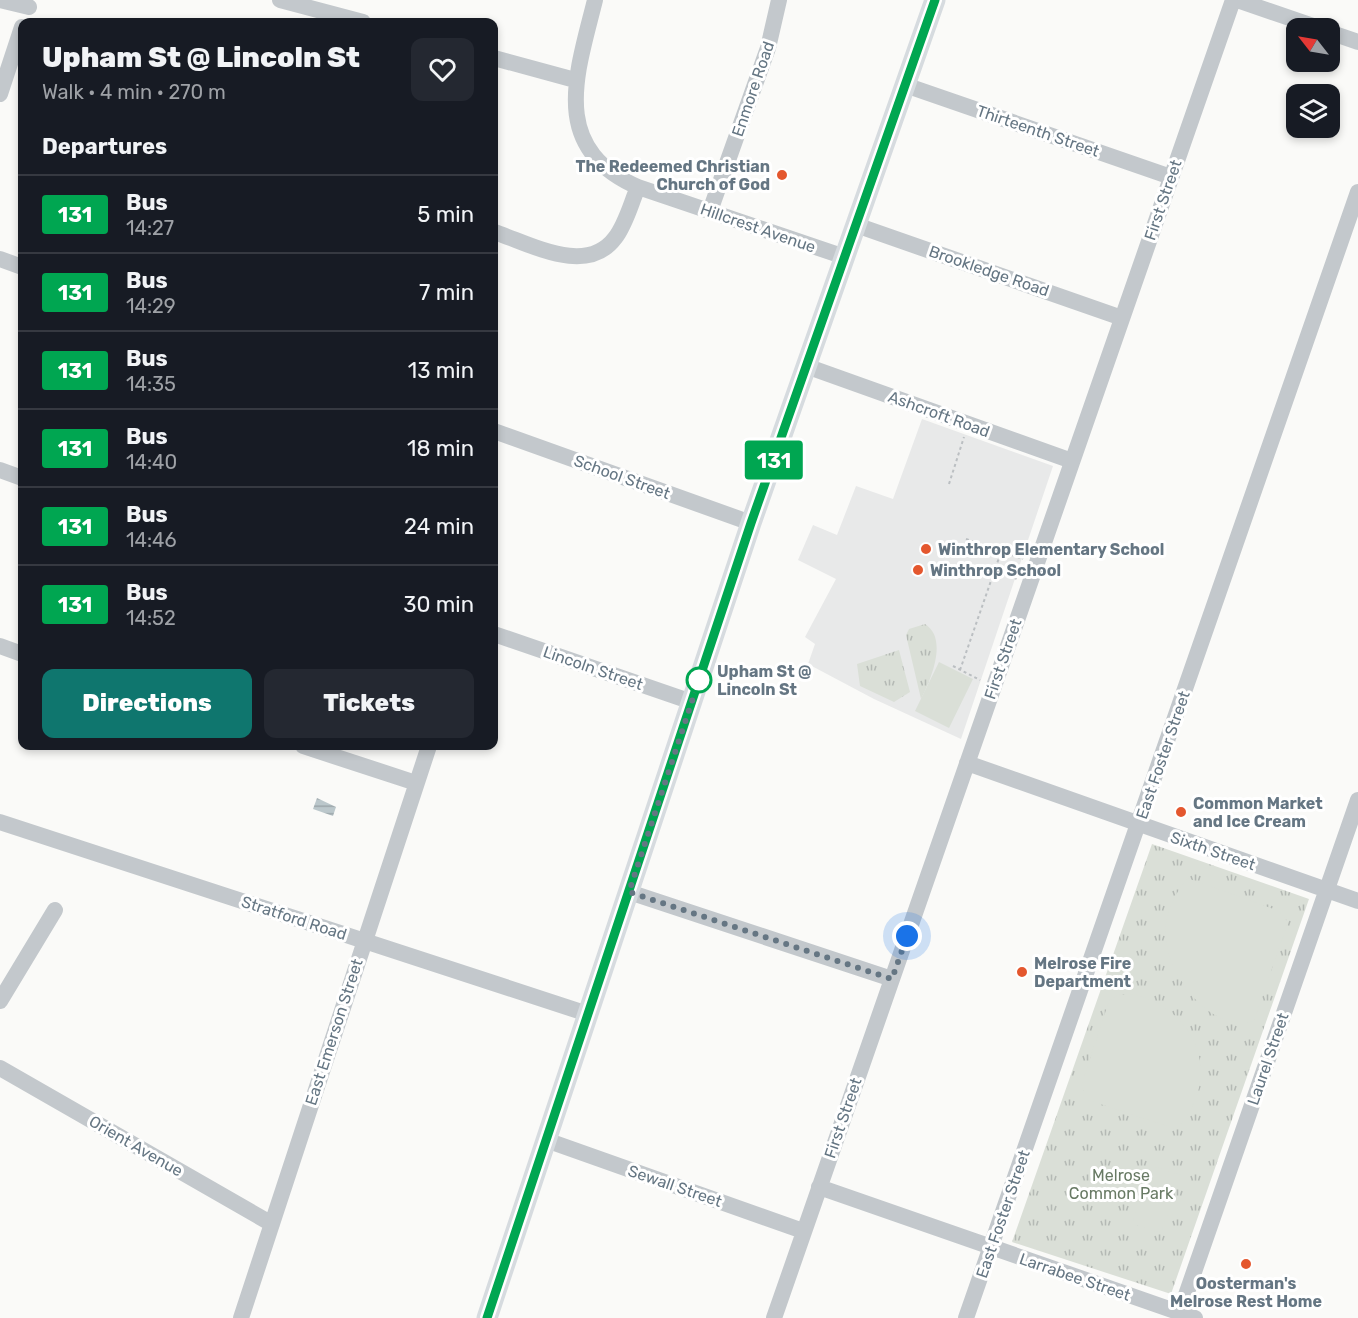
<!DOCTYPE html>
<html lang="en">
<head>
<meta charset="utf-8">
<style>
	:root { --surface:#171b24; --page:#242831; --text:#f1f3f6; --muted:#9ea1a6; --line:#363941; --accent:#0f766e }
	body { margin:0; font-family:Rubik,sans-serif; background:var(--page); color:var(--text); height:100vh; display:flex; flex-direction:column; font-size:22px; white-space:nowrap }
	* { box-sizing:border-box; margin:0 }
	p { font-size:20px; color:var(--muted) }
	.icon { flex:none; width:33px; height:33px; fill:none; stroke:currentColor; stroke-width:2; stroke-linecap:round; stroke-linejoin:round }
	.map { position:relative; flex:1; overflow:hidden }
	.drawer { position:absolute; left:18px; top:18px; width:480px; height:732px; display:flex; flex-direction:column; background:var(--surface); border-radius:12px; box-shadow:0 3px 9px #0003 }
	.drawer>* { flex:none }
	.badge { padding:0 12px; border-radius:4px; font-size:21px; line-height:39px }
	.needle { width:39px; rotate:301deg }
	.fabs { position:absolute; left:1286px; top:18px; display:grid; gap:12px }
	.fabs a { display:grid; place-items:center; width:54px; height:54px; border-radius:12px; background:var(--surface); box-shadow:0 3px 9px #0003; font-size:30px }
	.you { position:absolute; width:30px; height:30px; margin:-15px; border:4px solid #fff; border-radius:50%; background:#1a73e8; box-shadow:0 0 0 9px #1a73e833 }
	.map>.badge { position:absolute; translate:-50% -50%; box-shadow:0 0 0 3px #fff }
	h2 { padding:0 24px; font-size:22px; line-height:54px }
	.round { display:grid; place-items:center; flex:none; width:63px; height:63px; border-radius:12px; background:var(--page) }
	.summary { display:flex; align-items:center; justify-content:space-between; height:102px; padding:0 24px }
	h1 { font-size:28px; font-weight:800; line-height:45px }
	.cta { display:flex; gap:12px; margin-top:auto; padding:12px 24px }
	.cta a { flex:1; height:69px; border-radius:12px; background:var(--accent); color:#fff; font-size:24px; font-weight:800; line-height:69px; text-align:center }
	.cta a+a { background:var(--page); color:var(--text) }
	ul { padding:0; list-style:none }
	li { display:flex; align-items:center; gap:18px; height:78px; padding:0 24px; border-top:2px solid var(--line) }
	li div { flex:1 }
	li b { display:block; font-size:22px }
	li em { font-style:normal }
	li .badge { min-width:66px; font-weight:700; text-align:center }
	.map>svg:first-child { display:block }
</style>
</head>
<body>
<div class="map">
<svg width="1358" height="1318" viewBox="0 0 1358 1318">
	<defs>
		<pattern id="grass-tufts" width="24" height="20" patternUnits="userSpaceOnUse" patternTransform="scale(1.5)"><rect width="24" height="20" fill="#dadfd7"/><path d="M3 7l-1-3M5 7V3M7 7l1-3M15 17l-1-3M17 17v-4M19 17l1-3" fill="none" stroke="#b4b9b4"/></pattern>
		<pattern id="water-rules" width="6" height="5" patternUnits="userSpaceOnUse" patternTransform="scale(1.5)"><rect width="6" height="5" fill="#bbc7cb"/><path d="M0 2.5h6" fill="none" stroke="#9ca6aa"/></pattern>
	</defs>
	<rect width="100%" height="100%" fill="#fafaf8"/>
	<path fill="#e8e9e9" d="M922 419 1053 466 961 739 874 699 808 664 815 644 805 637 836 579 798 560 813 525 837 535 856 486 893 499Z"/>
	<path fill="url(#grass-tufts)" d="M925 624C949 639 930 681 921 699L906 635 909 629Z
		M899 650 910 692 894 702 860 686 857 664Z
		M1152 844 1309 899 1171 1294 1012 1242Z"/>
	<path fill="#dadfd7" d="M939 662 973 679 949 728 915 711Z
		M1187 878 1279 911 1288 922 1254 1021C1207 1035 1160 965 1166 924 1168 906 1177 892 1187 878Z
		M1134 994C1198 1011 1224 1079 1176 1129L1088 1100 1081 1086 1109 1001 1118 995Z
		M1152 1166 1181 1175 1161 1233 1132 1224Z"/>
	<path fill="url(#water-rules)" d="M317 798 336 807 333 816 313 809Z"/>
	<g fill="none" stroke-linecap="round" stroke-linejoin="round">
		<path stroke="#bbbfc2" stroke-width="2" stroke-dasharray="3 3" stroke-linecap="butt" d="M949 484 964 437
			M966 539 1023 559
			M991 570 1017 579
			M953 666 980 680
			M960 670 1001 552"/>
		<path stroke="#c3c8cc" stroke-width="16" d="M0 0 29 7
			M280 0 363 22
			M595 0C577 73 548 148 638 187L845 257
			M1237 0 1319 28
			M1329 32 1358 42
			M494 58 575 80
			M905 85 1171 177
			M0 94 22 27
			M710 211 768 48 779 0
			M856 225 1122 318
			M494 232C529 243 586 277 615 238 626 224 631 203 638 187
			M0 259 22 267
			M806 366 1072 461
			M494 431 751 523
			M0 470 22 478
			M494 634 692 702
			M0 646 22 654
			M303 746 416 783
			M967 763 1358 901
			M0 822 588 1014
			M629 892 892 979
			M0 1001 55 910
			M0 1068 272 1224
			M546 1140 803 1231
			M819 1187 1195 1318
			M241 1318 429 746
			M774 1318 1233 0
			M966 1318 1358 192
			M1178 1318 1358 800"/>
		<path stroke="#d6dbdf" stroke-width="21" d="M487 1318 751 523 935 0"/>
	</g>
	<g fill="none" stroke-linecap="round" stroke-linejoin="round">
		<g stroke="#fff" stroke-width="14">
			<path id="line" d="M487 1318 751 523 935 0"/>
		</g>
		<use href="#line" stroke="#00a651" stroke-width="9"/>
		<path stroke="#657683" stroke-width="6" stroke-dasharray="0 10.8" d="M699 680 629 892 892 979 907 936"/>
	</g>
	<g fill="#e4572e" stroke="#fff" stroke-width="2">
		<circle cx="782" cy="175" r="6"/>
		<circle cx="926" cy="549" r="6"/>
		<circle cx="918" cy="570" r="6"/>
		<circle cx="1181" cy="812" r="6"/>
		<circle cx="1022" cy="972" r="6"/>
		<circle cx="1246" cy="1264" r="6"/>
	</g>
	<circle fill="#fff" stroke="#00a651" stroke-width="3" cx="699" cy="680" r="12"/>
	<g text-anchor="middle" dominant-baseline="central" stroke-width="6" stroke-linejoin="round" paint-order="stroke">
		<g font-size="16" fill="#657683" stroke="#fff">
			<text transform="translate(753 89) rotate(-71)">Enmore Road</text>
			<text transform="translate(1038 131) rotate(19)">Thirteenth Street</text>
			<text transform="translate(1163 200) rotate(-71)">First Street</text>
			<text transform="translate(758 228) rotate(19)">Hillcrest Avenue</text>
			<text transform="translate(989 271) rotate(19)">Brookledge Road</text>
			<text transform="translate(939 414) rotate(20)">Ashcroft Road</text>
			<text transform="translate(622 477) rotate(20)">School Street</text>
			<text transform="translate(1003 659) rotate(-71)">First Street</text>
			<text transform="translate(593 668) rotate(19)">Lincoln Street</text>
			<text transform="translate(1163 755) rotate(-71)">East Foster Street</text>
			<text transform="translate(1213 851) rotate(19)">Sixth Street</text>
			<text transform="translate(294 918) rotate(18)">Stratford Road</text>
			<text transform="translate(334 1032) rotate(-72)">East Emerson Street</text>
			<text transform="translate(1268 1059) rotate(-71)">Laurel Street</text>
			<text transform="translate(843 1118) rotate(-71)">First Street</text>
			<text transform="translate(136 1146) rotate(30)">Orient Avenue</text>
			<text transform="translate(675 1186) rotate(19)">Sewall Street</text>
			<text transform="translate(1003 1214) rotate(-71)">East Foster Street</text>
			<text transform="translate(1075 1277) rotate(19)">Larrabee Street</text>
		</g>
		<g font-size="16" font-weight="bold" fill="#657683" stroke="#fff" text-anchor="start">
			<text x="770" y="166" text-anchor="end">The Redeemed Christian<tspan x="770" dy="18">Church of God</tspan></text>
			<text x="938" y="549">Winthrop Elementary School</text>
			<text x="930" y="570">Winthrop School</text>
			<text x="1193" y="803">Common Market<tspan x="1193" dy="18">and Ice Cream</tspan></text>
			<text x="1034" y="963">Melrose Fire<tspan x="1034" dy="18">Department</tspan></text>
			<text x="1246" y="1283" text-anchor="middle">Oosterman's<tspan x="1246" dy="18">Melrose Rest Home</tspan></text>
		</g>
		<g font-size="16" font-weight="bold" fill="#657683" stroke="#fff" text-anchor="start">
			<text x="717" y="671">Upham St @<tspan x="717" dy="18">Lincoln St</tspan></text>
		</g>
		<g font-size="16" fill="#687a64" stroke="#fff">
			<text x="1121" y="1175">Melrose<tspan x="1121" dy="18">Common Park</tspan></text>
		</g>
	</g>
</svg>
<div class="fabs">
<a><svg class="needle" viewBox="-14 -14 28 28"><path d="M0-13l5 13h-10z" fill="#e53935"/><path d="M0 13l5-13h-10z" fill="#9ea1a6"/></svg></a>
<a><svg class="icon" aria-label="layers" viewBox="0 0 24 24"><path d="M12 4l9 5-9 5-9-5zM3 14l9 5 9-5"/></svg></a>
</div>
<div class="you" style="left:907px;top:936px"></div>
<b class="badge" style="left:774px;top:460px;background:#00a651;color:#fff">131</b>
<section class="drawer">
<div class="summary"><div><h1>Upham St @ Lincoln St</h1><p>Walk · 4 min · 270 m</p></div><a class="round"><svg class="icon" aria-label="heart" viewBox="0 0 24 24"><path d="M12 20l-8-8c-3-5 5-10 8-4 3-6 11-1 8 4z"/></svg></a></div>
<h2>Departures</h2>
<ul>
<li><span class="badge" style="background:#00a651;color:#fff">131</span><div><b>Bus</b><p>14:27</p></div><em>5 min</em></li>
<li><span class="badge" style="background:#00a651;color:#fff">131</span><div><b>Bus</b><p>14:29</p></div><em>7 min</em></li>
<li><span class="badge" style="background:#00a651;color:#fff">131</span><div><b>Bus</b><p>14:35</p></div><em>13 min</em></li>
<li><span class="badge" style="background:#00a651;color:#fff">131</span><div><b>Bus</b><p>14:40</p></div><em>18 min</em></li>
<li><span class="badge" style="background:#00a651;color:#fff">131</span><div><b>Bus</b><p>14:46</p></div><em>24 min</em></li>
<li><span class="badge" style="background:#00a651;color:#fff">131</span><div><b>Bus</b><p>14:52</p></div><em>30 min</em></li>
</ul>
<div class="cta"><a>Directions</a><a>Tickets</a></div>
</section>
</div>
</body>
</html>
